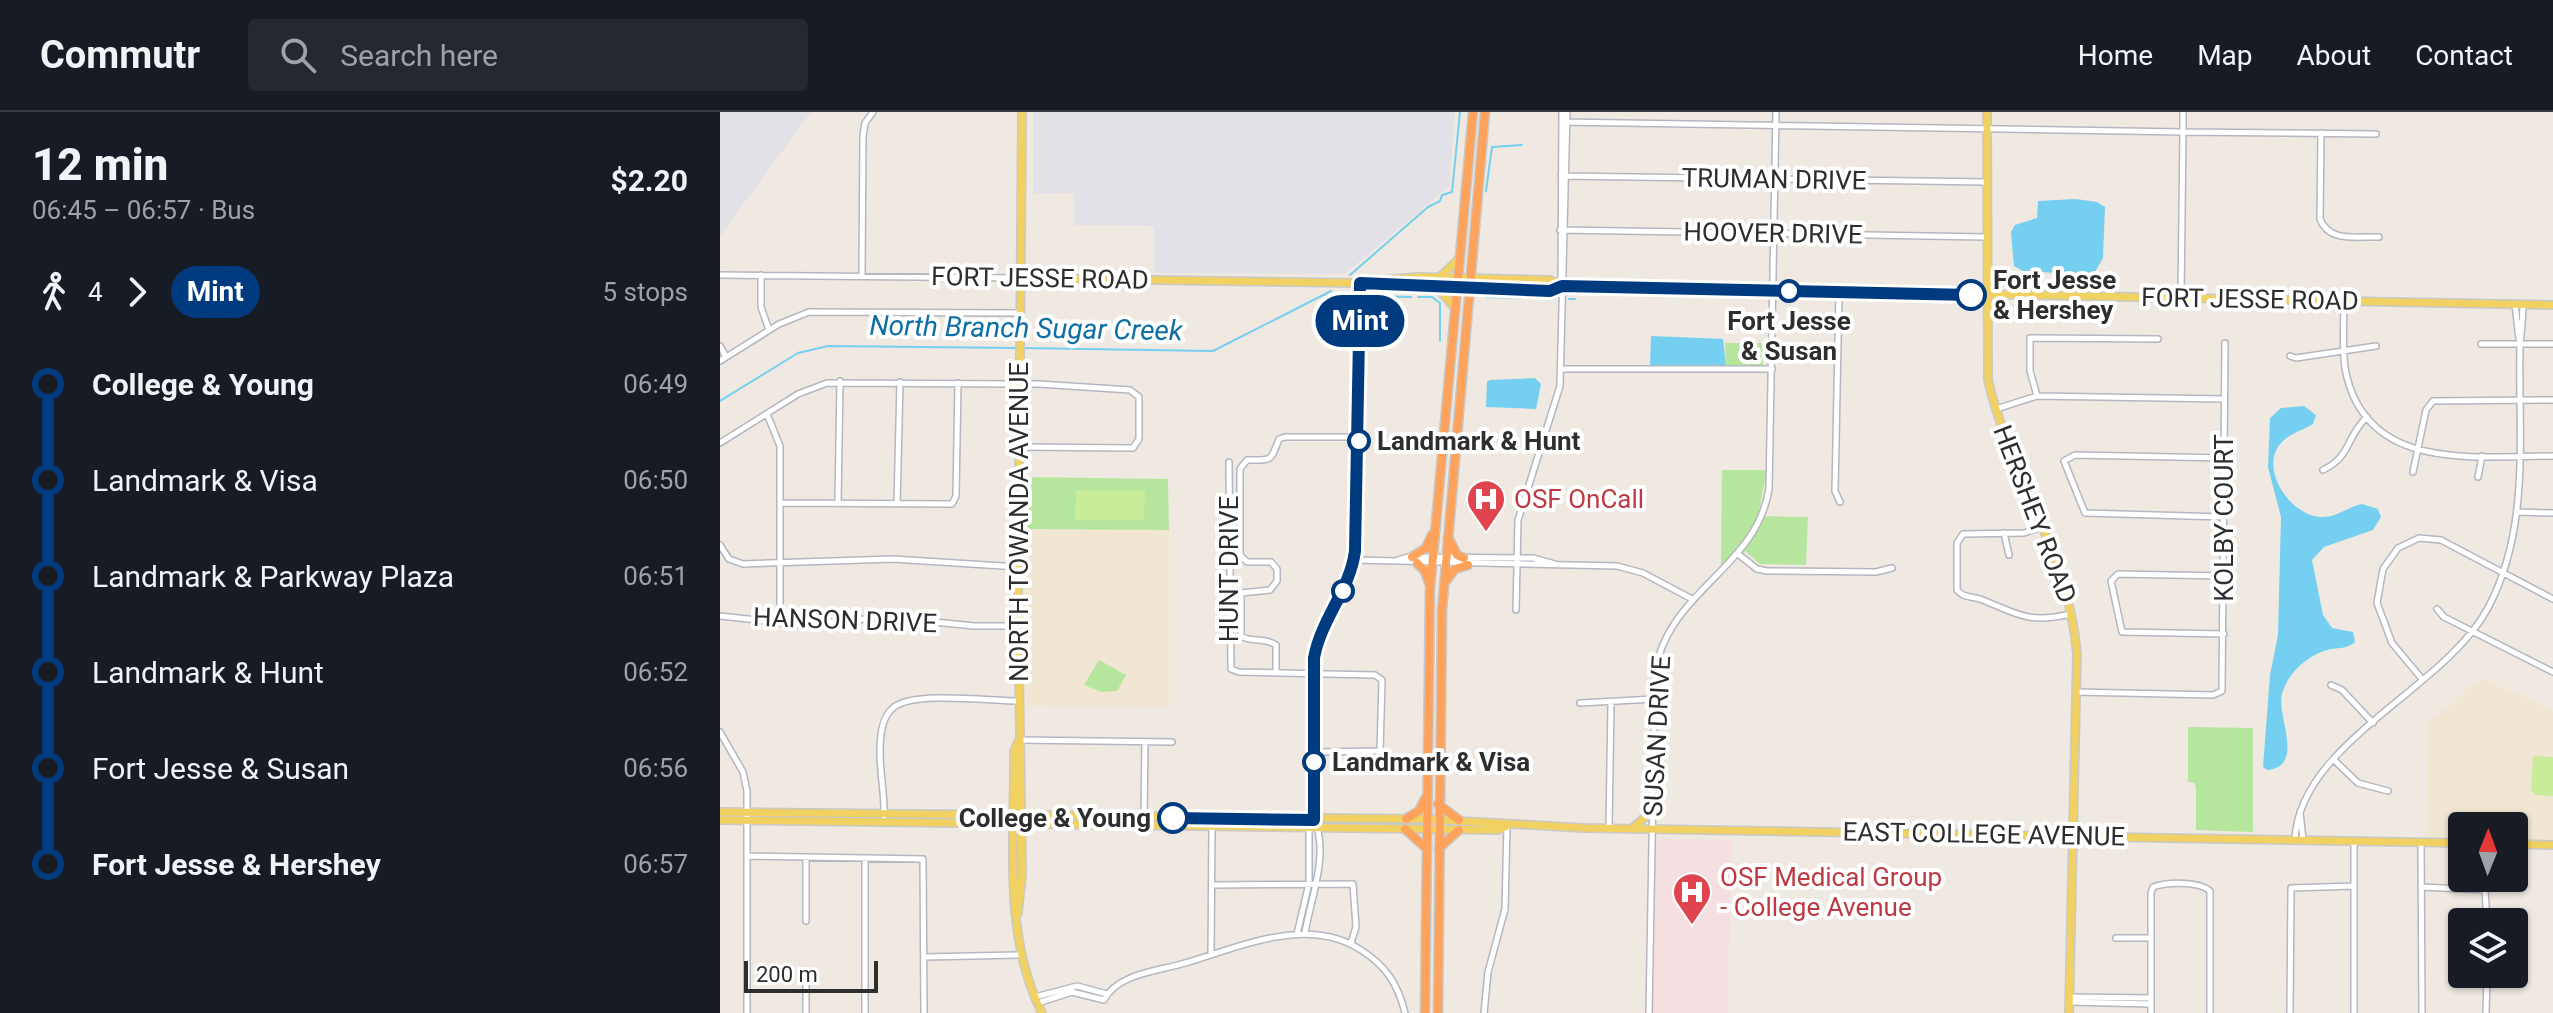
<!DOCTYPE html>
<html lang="en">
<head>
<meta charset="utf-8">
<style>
	:root { --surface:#171b24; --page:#242831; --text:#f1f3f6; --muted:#9ea1a6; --line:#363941 }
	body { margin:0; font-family:Roboto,sans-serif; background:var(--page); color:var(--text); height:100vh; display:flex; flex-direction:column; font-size:30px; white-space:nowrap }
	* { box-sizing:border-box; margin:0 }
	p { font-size:26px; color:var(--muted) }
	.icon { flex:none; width:44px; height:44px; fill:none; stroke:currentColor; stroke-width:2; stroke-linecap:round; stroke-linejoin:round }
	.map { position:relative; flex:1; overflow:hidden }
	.sheet { display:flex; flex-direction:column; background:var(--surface); width:720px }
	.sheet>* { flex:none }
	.badge { padding:0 16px; border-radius:26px; font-size:28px; line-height:52px }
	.needle { width:52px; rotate:1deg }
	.controls { position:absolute; left:1728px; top:700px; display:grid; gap:16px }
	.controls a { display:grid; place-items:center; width:80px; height:80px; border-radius:8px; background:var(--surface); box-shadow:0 2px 6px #0004; font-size:40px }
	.scale { position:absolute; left:24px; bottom:20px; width:134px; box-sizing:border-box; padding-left:8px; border:4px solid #2e2e2e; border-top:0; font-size:22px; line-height:28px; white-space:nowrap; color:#2e2e2e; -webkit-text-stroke:6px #fff; paint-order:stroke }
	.map>.badge { position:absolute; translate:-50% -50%; box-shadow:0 0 0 4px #fff }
	.legs { display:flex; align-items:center; gap:12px; height:88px; padding:0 32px; font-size:26px }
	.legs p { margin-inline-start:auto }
	.headline { display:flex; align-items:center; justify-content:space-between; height:136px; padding:0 32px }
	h1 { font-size:44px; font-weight:800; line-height:60px }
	ul { padding:0 32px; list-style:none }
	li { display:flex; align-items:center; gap:28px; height:96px; font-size:30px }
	li i { display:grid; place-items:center; width:12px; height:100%; margin:0 10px; background:currentColor }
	li i::after { content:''; width:20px; height:20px; margin:-10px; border:6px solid; border-radius:50%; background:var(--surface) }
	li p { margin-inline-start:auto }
	li:first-child i { background:linear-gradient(#0000 50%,currentColor 0) }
	li:last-child i { background:linear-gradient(currentColor 50%,#0000 0) }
	header { display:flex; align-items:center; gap:48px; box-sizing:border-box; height:112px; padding:0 40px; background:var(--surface); border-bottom:2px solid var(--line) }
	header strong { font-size:38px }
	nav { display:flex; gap:44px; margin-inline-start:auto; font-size:28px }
	.search { width:560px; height:72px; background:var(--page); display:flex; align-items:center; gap:20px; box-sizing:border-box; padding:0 28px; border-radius:8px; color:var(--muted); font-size:30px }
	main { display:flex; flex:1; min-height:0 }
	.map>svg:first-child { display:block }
</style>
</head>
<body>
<header>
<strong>Commutr</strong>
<div class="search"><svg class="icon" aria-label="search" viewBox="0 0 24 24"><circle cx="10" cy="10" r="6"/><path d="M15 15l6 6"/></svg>Search here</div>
<nav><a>Home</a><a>Map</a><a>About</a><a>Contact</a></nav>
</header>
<main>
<section class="sheet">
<div class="headline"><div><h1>12 min</h1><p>06:45 – 06:57 · Bus</p></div><b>$2.20</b></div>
<div class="legs"><svg class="icon" aria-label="walk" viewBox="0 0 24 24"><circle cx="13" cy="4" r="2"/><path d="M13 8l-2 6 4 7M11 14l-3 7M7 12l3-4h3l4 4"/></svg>4<svg class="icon" aria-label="forward" viewBox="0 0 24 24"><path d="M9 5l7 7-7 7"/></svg><b class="badge" style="background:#003b80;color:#fff">Mint</b><p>5 stops</p></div>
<ul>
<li><i style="color:#003b80"></i><b>College &amp; Young</b><p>06:49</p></li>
<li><i style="color:#003b80"></i><span>Landmark &amp; Visa</span><p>06:50</p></li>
<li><i style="color:#003b80"></i><span>Landmark &amp; Parkway Plaza</span><p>06:51</p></li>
<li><i style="color:#003b80"></i><span>Landmark &amp; Hunt</span><p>06:52</p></li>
<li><i style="color:#003b80"></i><span>Fort Jesse &amp; Susan</span><p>06:56</p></li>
<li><i style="color:#003b80"></i><b>Fort Jesse &amp; Hershey</b><p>06:57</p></li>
</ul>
</section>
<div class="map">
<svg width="1833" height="901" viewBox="0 0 1833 901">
	<rect width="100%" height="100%" fill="#efe9e1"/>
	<path fill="#e3e1e8" d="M0 0H91L0 124Z
		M313 0H735L729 74 625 162 434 161V114L354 113V81L313 82Z"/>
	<path fill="#f0e6d1" d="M301 417 449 418V595L306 594Z
		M1762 566 1833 599V729L1794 728V714H1742V727L1706 726 1709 610Z"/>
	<path fill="#f5dfe0" d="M940 727 1012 728 1007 901H933L935 732Z"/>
	<path fill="#b6e59e" d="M1005 231H1043V254H1006Z
		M1002 358H1047L1038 404 1088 405 1086 453 1040 452 1025 439 1006 458 1001 452Z
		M302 365 448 367 449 418 301 417Z
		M379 548 406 563 397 579 381 580 364 573Z
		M1468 615 1533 616V720L1476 718V677L1475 671 1468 670Z"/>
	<path fill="#c9ec9a" d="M356 378 425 379 424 408H355Z
		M1813 644 1833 645V684L1816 683 1811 678Z"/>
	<path fill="#75cff0" d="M1356 87 1377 90 1385 95 1383 146 1375 160 1368 163 1303 159 1294 154 1291 120 1295 113 1317 106 1318 89Z
		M931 224 1003 227 1006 254H930Z
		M815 266 821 272 816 297 766 295 767 270 770 268Z
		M1584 294 1596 303 1593 312C1583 318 1569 322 1561 331 1538 357 1571 404 1601 405 1616 406 1628 395 1642 392L1658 397 1661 405 1653 418 1604 435 1592 448 1603 503 1612 516 1633 520 1635 530C1628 536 1620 536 1611 537 1589 542 1568 560 1562 582 1556 603 1586 655 1547 658L1543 655 1550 563 1558 523 1561 405 1548 355 1550 306 1561 296Z"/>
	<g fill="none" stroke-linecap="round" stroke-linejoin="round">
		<path stroke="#75cff0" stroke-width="2" d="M766 79 772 35 802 33
			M630 163 708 95 720 89 722 83 732 80 740 0
			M605 184H633
			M647 184 691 185
			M698 185H712L720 191V229
			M766 185 806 186
			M816 186H834
			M849 187H855
			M302 236 493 239 611 179
			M0 289 78 241 108 234 296 236"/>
		<g stroke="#b4b7c1" stroke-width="8">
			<path id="minor" d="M1463 0V20L1656 22
				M842 10 1463 20 1461 185
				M1601 21 1600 107C1609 131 1637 124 1659 125
				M841 64 1267 70
				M840 118 1266 125
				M0 163 301 166
				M41 163V195L49 218
				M142 163 143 24 145 11 153 0
				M841 171 842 0
				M1119 180 1115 379 1120 390
				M1624 189C1624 211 1622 234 1625 256 1644 361 1754 344 1833 344
				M1795 192 1799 227
				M1761 232H1833
				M0 234 6 245
				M1570 244 1576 246 1656 234
				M0 249 59 212 89 200 301 201
				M841 257H1052
				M1317 284 1310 259V226L1438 227
				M1276 297 1317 284 1504 287
				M47 302 60 334V511
				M0 331 78 282 107 271 319 272 410 278 419 285V327L413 336 299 335
				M509 350 511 557 519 560 655 563 662 568 660 639 594 640
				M1603 358C1632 344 1626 324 1647 305
				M1693 360 1706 298 1713 289 1833 288
				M1758 365 1762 344
				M60 391 232 392 236 384 238 271
				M118 391 120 269
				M177 392 180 270
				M1798 400 1833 401
				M1504 405 1365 401 1344 349 1355 343 1504 346
				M1321 415 1304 421 1243 422 1237 431V478C1244 486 1250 484 1260 487 1299 502 1306 512 1351 502
				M1284 421 1289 443
				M0 433 9 447 23 452 173 447 298 455
				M1018 442 1037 457 1047 459 1156 460 1172 456
				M634 448 897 454 923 461 972 487
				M678 448 688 445 813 446 835 452
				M1717 497 1724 505 1833 560
				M796 498 798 408 840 274 847 0
				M0 504 82 513 166 505 254 514H298
				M1504 522 1402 520 1391 469 1398 462 1504 464
				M556 561V533C545 525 532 531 521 524V481L550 478 557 469V457L551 450H527L520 443V357L527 348C553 348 550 350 559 327L565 325H639
				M1702 567 1672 531 1657 491 1663 457 1678 436 1699 426 1721 428 1833 487
				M1611 573 1622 578 1653 611
				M1356 580 1493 583 1502 579 1505 231
				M860 591 934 587
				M0 620 23 660 27 679V901
				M300 628 452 630
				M1614 648 1638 671 1668 679
				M1580 700 1583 728
				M164 704C165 677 157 651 161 623 162 613 166 601 174 595 196 579 270 589 298 589
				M424 705 425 630
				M889 716 891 592
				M1575 728C1579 631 1724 578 1768 496 1811 415 1798 322 1800 234 1801 220 1803 206 1803 192
				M1634 729V901
				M1701 730 1702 901
				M27 744 203 747 204 901
				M86 745V809
				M145 746V901
				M492 773 633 772 636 815 631 831
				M1701 775 1765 778 1767 810
				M585 821C590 789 610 740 594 708V546C601 507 630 478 635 438L640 171
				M577 822 589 771V715L594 708
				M1396 826H1431
				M491 843 492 714
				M204 845 302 843
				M315 885 357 874 387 882
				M1349 885 1431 886
				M1349 890 1431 892
				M318 891 352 880 384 888C398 861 439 859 465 851 520 835 587 803 641 838 666 854 678 872 685 901
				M86 901V868
				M764 901 768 860 785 797 787 714
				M929 901 935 563C945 480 1036 458 1049 377L1056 0
				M1431 901V781L1433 775C1447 770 1479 769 1490 779V901
				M1570 901 1571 776 1634 774
				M1766 901 1767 862"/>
		</g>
		<g stroke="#c9c9c9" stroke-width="10">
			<path id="major" d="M1267 0 1268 268C1290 362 1349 444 1357 542L1349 901
				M720 165 739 147
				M301 166 640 171 830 179 842 174 1833 193
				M642 170 697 165 830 168 842 174
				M718 176 734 195
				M299 628 294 639C295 725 282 822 322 901
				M0 700 705 707 864 716 1742 731
				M0 708 778 718 787 714
				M914 715 933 698
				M1794 732 1833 733
				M298 801 302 762 298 487 302 0"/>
		</g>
		<g stroke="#c9c9c9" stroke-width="11">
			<path id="highway" d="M728 425 737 443 744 446
				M692 445 706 436 712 423
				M697 451 705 459 709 471
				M725 470 735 457 748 453
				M718 692 739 708
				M686 707 699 699 705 687
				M685 717 705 735
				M719 736 739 718
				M705 901 710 477 753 0
				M718 901 722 498 765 0"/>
		</g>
		<use href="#minor" stroke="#fff" stroke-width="5"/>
		<use href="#major" stroke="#f2d163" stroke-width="7"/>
		<use href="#highway" stroke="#ffa35c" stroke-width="8"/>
	</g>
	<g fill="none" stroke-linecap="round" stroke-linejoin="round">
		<g stroke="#fff" stroke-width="18">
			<path id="line-1" d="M453 706 594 708V546C601 507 630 478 635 439L640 171 830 179 842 174 1251 183"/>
		</g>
		<use href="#line-1" stroke="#003b80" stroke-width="12"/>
	</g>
	<defs>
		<g id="hospital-pin" transform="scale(2)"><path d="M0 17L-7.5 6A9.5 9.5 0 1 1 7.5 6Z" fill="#e0444e" stroke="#fff"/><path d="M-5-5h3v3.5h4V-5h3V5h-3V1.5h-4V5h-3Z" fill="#fff"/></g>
	</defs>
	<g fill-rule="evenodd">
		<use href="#hospital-pin" x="766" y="387"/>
		<use href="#hospital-pin" x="972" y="780"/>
	</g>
	<g fill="#fff" stroke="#003b80" stroke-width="4">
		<circle cx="1069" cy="179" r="10"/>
		<circle cx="1251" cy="183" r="14"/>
		<circle cx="639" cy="329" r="10"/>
		<circle cx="623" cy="479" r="10"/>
		<circle cx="594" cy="650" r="10"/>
		<circle cx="453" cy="706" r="14"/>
	</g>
	<g text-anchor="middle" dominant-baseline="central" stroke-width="8" stroke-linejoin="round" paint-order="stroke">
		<g font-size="26" fill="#2e2e2e" stroke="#fff">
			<text transform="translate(1054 67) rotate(1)">TRUMAN DRIVE</text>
			<text transform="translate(1053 121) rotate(1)">HOOVER DRIVE</text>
			<text transform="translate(320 166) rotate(1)">FORT JESSE ROAD</text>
			<text transform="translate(1530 187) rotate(1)">FORT JESSE ROAD</text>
			<text transform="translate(1315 402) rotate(69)">HERSHEY ROAD</text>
			<text transform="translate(1504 406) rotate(-90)">KOLBY COURT</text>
			<text transform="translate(299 410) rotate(-90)">NORTH TOWANDA AVENUE</text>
			<text transform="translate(509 457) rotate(-90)">HUNT DRIVE</text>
			<text transform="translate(125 508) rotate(2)">HANSON DRIVE</text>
			<text transform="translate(937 624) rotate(-87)">SUSAN DRIVE</text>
			<text transform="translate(1264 722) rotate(1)">EAST COLLEGE AVENUE</text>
		</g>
		<g font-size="26" font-weight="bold" fill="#2e2e2e" stroke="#fff" text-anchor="start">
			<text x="1273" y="168">Fort Jesse<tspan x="1273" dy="30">&amp; Hershey</tspan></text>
			<text x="1069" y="209" text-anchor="middle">Fort Jesse<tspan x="1069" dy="30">&amp; Susan</tspan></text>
			<text x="657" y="329">Landmark &amp; Hunt</text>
			<text x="612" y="650">Landmark &amp; Visa</text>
			<text x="431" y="706" text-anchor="end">College &amp; Young</text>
		</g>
		<g font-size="26" fill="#be3a42" stroke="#fff" text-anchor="start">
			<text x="794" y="387">OSF OnCall</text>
			<text x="1000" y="765">OSF Medical Group<tspan x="1000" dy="30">- College Avenue</tspan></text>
		</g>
		<g font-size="28" font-style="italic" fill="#0d6fa3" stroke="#fff">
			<text transform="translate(306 216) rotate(1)">North Branch Sugar Creek</text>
		</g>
	</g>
</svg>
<div class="controls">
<a><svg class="needle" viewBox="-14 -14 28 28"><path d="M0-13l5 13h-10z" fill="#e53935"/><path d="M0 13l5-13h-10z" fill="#9ea1a6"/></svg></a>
<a><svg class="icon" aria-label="layers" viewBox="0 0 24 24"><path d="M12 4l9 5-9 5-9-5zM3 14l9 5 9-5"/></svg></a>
</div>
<div class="scale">200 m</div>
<b class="badge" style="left:640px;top:209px;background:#003b80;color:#fff">Mint</b>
</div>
</main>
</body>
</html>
